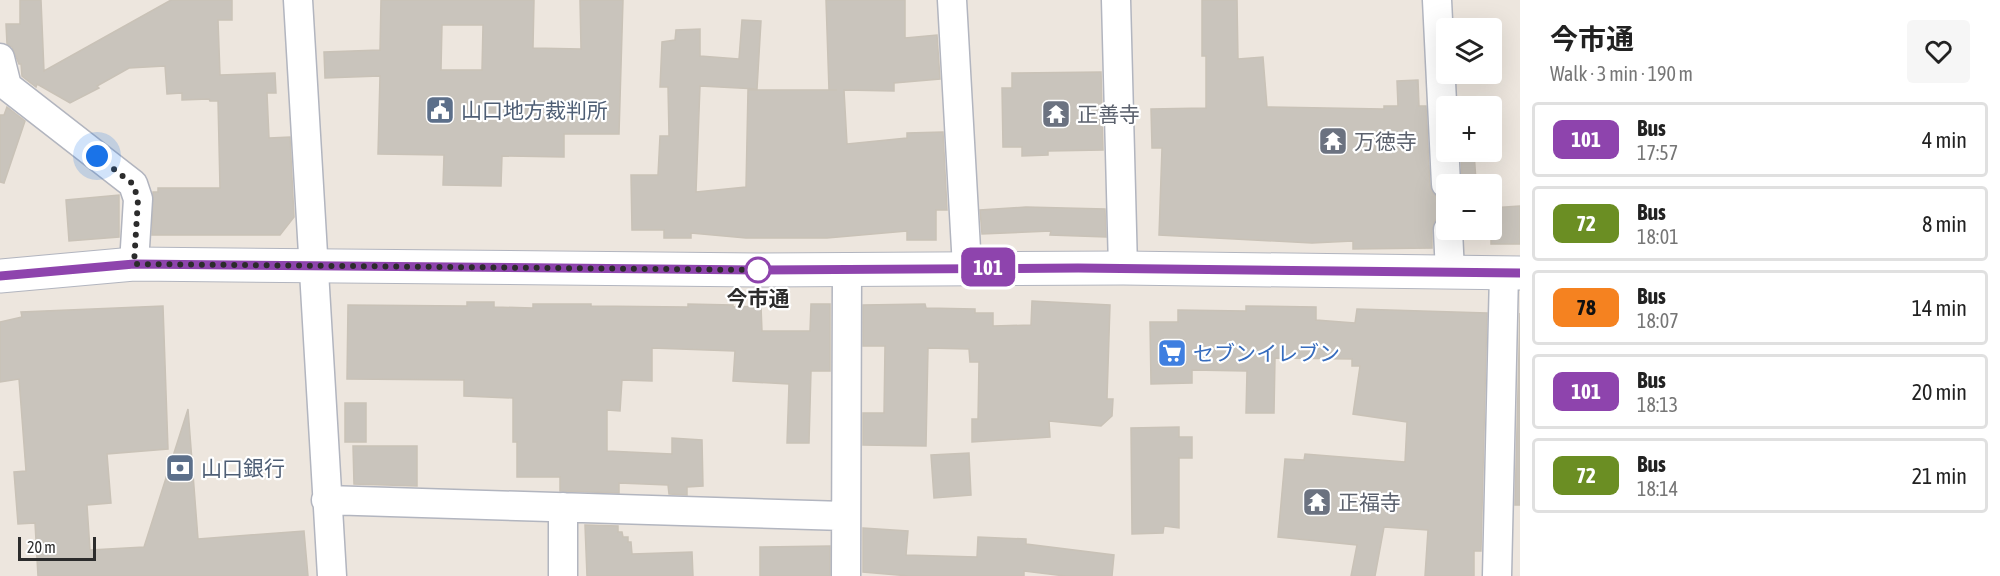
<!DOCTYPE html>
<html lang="en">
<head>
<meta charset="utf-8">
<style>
	:root { --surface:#fff; --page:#f6f6f6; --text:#222; --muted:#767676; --line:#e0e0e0 }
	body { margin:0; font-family:"Asap Condensed","Noto Sans JP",sans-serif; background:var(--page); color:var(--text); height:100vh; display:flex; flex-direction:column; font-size:22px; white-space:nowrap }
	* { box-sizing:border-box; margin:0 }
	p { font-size:20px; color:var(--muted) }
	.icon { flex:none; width:33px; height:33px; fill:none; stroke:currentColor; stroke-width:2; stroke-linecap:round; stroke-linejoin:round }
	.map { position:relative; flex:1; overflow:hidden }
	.panel { display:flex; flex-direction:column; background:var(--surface); width:480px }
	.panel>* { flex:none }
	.badge { padding:0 12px; border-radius:9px; font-size:21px; line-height:39px }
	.tools { position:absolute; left:1436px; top:18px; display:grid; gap:12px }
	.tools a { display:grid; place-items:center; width:66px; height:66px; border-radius:6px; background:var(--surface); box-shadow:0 6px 24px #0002; font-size:30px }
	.scale { position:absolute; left:18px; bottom:15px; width:78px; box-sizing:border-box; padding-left:6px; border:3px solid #2c2c2c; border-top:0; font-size:16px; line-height:21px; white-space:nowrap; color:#2c2c2c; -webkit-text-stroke:4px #fff; paint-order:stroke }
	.you { position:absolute; width:30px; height:30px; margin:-15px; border:4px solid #fff; border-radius:50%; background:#1a73e8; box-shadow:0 0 0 9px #1a73e833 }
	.map>.badge { position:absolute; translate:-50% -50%; box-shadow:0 0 0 3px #fff }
	.round { display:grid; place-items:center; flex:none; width:63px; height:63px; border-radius:6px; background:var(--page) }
	.headline { display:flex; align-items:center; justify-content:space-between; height:102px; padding:0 30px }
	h1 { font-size:28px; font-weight:700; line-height:45px }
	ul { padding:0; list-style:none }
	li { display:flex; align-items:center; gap:18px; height:75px; margin:0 12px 9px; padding:0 18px; border:3px solid var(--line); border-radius:6px }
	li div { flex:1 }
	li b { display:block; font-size:22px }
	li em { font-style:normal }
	li .badge { min-width:66px; font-weight:700; text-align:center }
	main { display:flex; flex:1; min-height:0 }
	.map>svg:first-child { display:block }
</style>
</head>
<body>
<main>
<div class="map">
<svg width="1520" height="576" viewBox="0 0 1520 576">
	<rect width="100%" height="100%" fill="#ede6de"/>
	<path fill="#c9c4bc" stroke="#c9c2b7" stroke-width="1.5" fill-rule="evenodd" d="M20 0H41L44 71 171 0H232V20H218L220 75 275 73 276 93H267L269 138 290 137 294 217 280 235H152L153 192H158V188H220L218 101H210L209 99 182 100V93L167 94 165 66 129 68 97 86 99 88 70 103 37 84 36 87 22 76 21 64H19L12 47 7 44 6 24H20Z
		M381 0H534L533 48 581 49 580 0H623L619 134H564V157L502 156 501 186 443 185 444 155 378 154 380 76 325 78 324 52 380 50ZM442 25H483L482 70H441Z
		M826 0H905V38L937 35 940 79 894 83V91L844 90 847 144 907 138V133L943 132 947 210H936V240H907V231L827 238H746L691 233V238H664V230H632L631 175H658L660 136H669L668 87H660L662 42 675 40 676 30 700 29V56L739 59 742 20 761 21 757 89 700 86 696 192 746 187 748 90H837H829Z
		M1202 0H1237L1238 59 1263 57 1267 107 1384 109V106H1398L1397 81 1418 80 1419 106H1426L1430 185 1433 193 1439 199V216L1434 222 1432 230V248L1353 249V241L1312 243 1159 235 1162 148H1152L1151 109 1206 108V56H1202Z
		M1101 72 1103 150 1048 151V155L1022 156V147H1003L1002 88H1012V73Z
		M7 107 25 121 4 183 0 182V115H4Z
		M1461 152H1474L1476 181 1462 182Z
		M119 195V237L69 241 66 200Z
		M1520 206V244H1491V208Z
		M1026 207 1105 209 1106 237 1050 235 1051 231 982 234 980 210Z
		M1032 301 1110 305 1107 399H1113L1112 416 1101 426 1049 421 1050 437 972 442V419H978L979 362H970L969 349 928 348 926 446 863 445V413H884L885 346H863V305L925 304 926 308 975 309V313H993V326L1031 325Z
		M467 302H494V307L533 308V304H591V306L688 307V304L733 305V307L761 306 762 331H810L811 304H830V371H811L809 443H787L789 384 733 381 735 351 652 348V381L622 380 620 411 607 410V451L672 454V438L702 440 703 486 687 487V495L669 494 668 485 619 483V493L560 491V477H517V442H513V398L464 396V380L347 379 348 305 467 306Z
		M163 306 168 449 107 454 111 503 87 505 90 550 144 547 188 409 198 539 304 531 308 576H38L35 523 18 524 14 472 26 471 19 379 0 382V322L22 317 21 312Z
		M1246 306 1316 307V320L1355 323 1357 309 1487 313 1481 551H1474V576H1425L1428 530 1384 527 1375 576H1351L1357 545 1278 537 1285 459 1304 460 1305 454 1405 462 1407 422 1353 414 1360 366H1352V359L1275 358 1274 413H1246L1247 371 1192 370V383L1151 384 1150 322H1178V310L1246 311Z
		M1520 313V505H1515Z
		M345 403H366V442H345Z
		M1179 427V437H1192V458H1179V528L1164 526 1163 533 1132 534 1131 428Z
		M353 446H417V486L354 484Z
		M969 453 971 495 934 498 931 455Z
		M585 525 618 526V532H622L623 537H628V542H631L632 554 692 552 693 576H587Z
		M863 528 908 531 906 555 977 557 978 537 1026 539V544L1114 555 1112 576H1065L1024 571V576H909L863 572Z
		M830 546V576H760V547Z"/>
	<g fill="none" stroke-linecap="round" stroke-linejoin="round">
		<g stroke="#b2b5bf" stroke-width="31">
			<path id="street" d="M298 0 332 576
				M952 0 967 267
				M1116 0 1123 268
				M1437 0 1446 184
				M0 58 7 86 133 184 138 199 134 264
				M1448 230 1450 273
				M326 500 844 516
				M563 576V507
				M846 576 847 269
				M1497 576 1504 273"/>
		</g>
		<g stroke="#b2b5bf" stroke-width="35">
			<path id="secondary" d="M0 276 134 264 758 270 1123 268 1520 273"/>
		</g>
		<use href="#street" stroke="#fff" stroke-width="28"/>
		<use href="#secondary" stroke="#fff" stroke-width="33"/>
	</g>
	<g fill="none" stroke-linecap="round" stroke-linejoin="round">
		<g stroke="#fff" stroke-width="14">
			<path id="line" d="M0 276 134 264 758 270 1078 268 1520 273"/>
		</g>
		<use href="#line" stroke="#8e44ad" stroke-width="9"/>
		<path stroke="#2c2c2c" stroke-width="6" stroke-dasharray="0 10.8" d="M97 156 133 184 138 199 134 264 758 270"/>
	</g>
	<defs>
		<g id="civic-square" transform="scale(1.5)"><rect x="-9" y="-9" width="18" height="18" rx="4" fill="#5c6f8a" stroke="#fff"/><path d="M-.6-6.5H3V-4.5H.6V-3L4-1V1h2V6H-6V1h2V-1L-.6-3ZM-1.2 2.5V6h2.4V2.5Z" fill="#fff"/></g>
		<g id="temple-square" transform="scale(1.5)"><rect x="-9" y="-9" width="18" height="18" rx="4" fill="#6b7280" stroke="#fff"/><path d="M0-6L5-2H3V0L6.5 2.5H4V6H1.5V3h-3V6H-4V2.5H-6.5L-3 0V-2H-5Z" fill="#fff"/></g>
		<g id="supermarket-square" transform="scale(1.5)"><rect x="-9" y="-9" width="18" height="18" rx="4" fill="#3f7fe0" stroke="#fff"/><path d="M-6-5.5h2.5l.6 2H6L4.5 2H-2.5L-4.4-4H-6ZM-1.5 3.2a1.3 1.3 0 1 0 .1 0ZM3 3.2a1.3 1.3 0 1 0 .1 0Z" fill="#fff"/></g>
		<g id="bank-square" transform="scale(1.5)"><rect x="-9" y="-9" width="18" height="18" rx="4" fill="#5c6f8a" stroke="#fff"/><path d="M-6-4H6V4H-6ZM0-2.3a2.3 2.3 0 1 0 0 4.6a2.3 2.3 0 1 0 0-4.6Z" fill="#fff"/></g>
	</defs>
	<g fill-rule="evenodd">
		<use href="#civic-square" x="440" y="110"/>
		<use href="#temple-square" x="1056" y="114"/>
		<use href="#temple-square" x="1333" y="141"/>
		<use href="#supermarket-square" x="1172" y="353"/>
		<use href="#bank-square" x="180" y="468"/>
		<use href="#temple-square" x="1317" y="502"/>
	</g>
	<circle fill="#fff" stroke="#8e44ad" stroke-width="3" cx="758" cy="270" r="12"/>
	<g text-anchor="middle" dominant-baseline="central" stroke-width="4.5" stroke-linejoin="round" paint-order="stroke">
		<g font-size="21" fill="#4e5e75" stroke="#fff" text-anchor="start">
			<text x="461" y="110">山口地方裁判所</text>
			<text x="201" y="468">山口銀行</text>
		</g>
		<g font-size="21" fill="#5b616d" stroke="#fff" text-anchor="start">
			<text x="1077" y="114">正善寺</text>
			<text x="1354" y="141">万徳寺</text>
			<text x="1338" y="502">正福寺</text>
		</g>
		<g font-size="21" font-weight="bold" fill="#2c2c2c" stroke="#fff">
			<text x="758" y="298">今市通</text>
		</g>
		<g font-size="21" fill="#366cbe" stroke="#fff" text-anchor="start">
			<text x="1193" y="353">セブンイレブン</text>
		</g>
	</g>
</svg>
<div class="tools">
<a><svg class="icon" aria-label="layers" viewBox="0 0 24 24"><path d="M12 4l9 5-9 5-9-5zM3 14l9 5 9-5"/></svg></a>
<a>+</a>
<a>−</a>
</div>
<div class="scale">20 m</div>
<div class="you" style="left:97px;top:156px"></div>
<b class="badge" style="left:988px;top:267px;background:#8e44ad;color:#fff">101</b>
</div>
<section class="panel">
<div class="headline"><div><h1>今市通</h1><p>Walk · 3 min · 190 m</p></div><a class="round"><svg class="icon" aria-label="heart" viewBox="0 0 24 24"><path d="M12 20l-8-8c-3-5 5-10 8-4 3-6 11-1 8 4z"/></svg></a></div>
<ul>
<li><span class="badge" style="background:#8e44ad;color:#fff">101</span><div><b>Bus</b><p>17:57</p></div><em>4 min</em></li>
<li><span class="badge" style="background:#6b8e23;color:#fff">72</span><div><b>Bus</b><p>18:01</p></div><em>8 min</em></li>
<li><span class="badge" style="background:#f58220;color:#111">78</span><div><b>Bus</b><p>18:07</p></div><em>14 min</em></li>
<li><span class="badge" style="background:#8e44ad;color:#fff">101</span><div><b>Bus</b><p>18:13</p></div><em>20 min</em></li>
<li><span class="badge" style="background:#6b8e23;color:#fff">72</span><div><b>Bus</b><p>18:14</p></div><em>21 min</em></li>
</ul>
</section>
</main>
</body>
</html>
